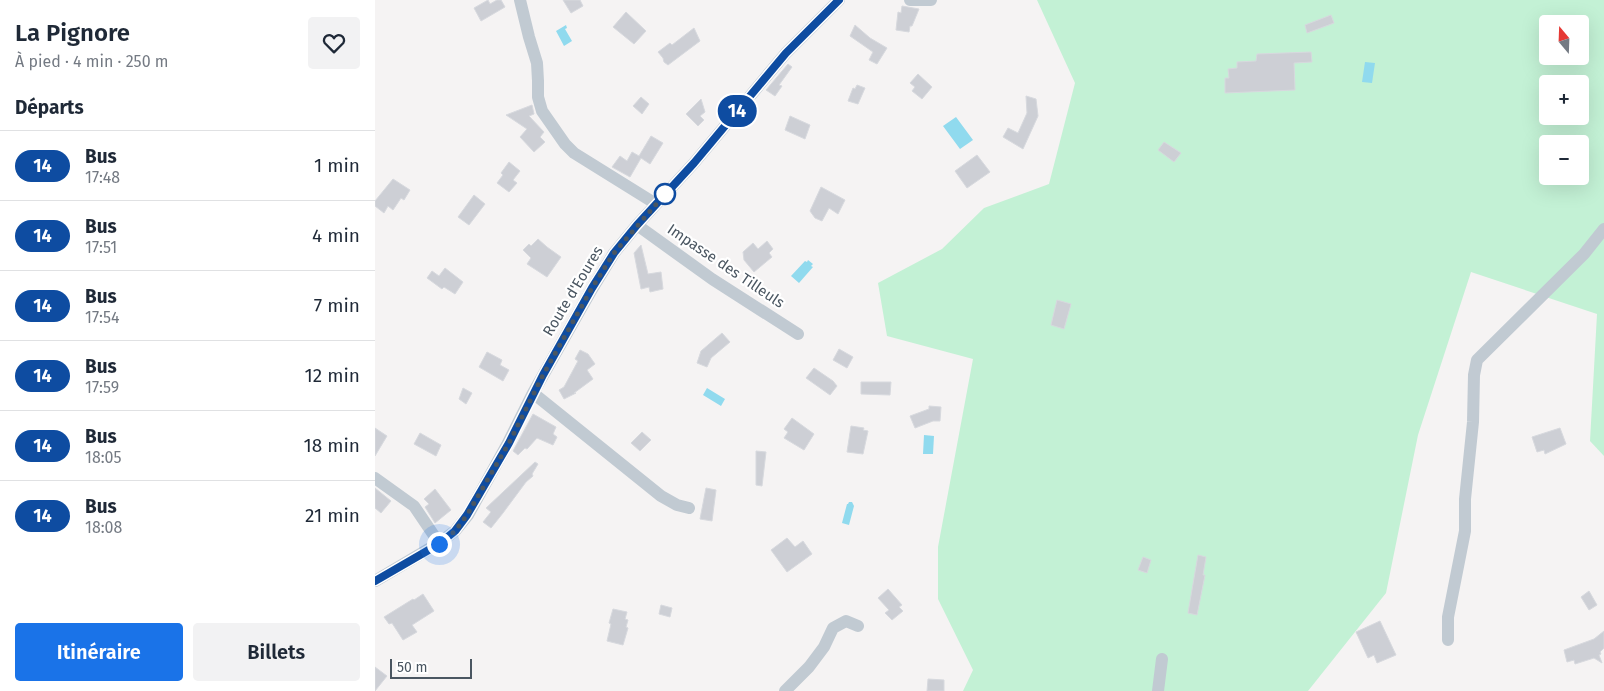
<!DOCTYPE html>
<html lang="fr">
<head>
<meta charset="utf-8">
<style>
	:root { --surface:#fff; --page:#f2f2f3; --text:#1f2937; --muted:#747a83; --line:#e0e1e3; --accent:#1a73e8 }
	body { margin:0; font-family:"Fira Sans",sans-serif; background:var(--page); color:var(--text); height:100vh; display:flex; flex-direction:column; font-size:19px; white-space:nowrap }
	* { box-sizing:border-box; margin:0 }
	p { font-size:16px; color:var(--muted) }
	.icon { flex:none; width:28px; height:28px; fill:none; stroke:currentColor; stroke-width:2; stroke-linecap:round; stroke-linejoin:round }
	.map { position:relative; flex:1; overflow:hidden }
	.side { display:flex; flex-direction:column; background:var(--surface); width:375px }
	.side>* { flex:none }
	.badge { padding:0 10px; border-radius:16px; font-size:18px; line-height:32px }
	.needle { width:32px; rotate:341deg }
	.fabs { position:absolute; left:1164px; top:15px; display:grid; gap:10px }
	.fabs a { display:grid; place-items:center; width:50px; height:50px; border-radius:5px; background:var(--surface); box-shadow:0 5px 20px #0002; font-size:25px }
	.scale { position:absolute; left:15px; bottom:12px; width:82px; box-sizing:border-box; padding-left:5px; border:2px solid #4a5661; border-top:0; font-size:14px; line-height:18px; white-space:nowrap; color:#4a5661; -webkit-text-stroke:4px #fff; paint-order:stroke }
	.you { position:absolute; width:25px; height:25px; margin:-12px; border:4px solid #fff; border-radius:50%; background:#1a73e8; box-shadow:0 0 0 8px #1a73e833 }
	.map>.badge { position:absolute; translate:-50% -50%; box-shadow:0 0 0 2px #fff }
	h2 { padding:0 15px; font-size:19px; line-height:45px }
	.round { display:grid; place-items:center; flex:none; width:52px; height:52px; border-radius:5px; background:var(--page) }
	.headline { display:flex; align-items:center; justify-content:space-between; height:85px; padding:0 15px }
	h1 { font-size:24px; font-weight:600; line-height:38px }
	.cta { display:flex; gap:10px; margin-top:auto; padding:10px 15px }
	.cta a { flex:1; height:58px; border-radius:5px; background:var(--accent); color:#fff; font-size:20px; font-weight:600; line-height:58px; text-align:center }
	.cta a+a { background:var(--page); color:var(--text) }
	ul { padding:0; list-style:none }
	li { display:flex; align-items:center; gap:15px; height:70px; padding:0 15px; border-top:1px solid var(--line) }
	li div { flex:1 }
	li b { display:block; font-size:19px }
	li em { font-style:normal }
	li .badge { min-width:55px; font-weight:700; text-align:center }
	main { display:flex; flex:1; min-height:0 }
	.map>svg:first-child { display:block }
</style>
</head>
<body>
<main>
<section class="side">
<div class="headline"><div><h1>La Pignore</h1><p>À pied · 4 min · 250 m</p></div><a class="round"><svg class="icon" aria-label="heart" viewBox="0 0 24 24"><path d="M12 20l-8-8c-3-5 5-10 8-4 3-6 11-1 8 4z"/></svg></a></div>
<h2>Départs</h2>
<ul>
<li><span class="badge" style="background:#0e4ca1;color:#fff">14</span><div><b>Bus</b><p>17:48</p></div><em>1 min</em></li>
<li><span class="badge" style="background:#0e4ca1;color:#fff">14</span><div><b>Bus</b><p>17:51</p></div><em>4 min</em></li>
<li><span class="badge" style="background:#0e4ca1;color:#fff">14</span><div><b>Bus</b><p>17:54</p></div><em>7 min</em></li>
<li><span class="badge" style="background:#0e4ca1;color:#fff">14</span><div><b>Bus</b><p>17:59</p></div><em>12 min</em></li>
<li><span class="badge" style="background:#0e4ca1;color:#fff">14</span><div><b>Bus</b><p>18:05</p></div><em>18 min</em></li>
<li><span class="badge" style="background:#0e4ca1;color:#fff">14</span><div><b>Bus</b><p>18:08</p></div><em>21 min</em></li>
</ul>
<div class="cta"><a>Itinéraire</a><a>Billets</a></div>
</section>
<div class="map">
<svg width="1229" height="691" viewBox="0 0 1229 691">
	<rect width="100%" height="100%" fill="#f5f3f3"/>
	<path fill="#c3f1d5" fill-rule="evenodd" d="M662 0H1229V456L1215 441 1222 314 1096 272 1043 435 1011 593 933 691H588L598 670 563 599V547L598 359 512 336 503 283 567 249 609 208 674 184 700 83ZM1172 24H1205V56H1172ZM1172 84H1205V116H1172ZM1172 144H1205V176H1172Z"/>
	<path fill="#90daee" d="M191 25 192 28 190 29 197 41 189 46 181 31Z
		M990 62 1000 63 997 83 987 82Z
		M581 117 598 140 585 149 568 126Z
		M433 260 438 264 436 266 438 267 424 283 416 276 430 261 432 262Z
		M332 388 350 399 346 406 328 395Z
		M549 435 559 436 558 454H548Z
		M474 502H477L479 506 474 525 467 523 472 504H473Z"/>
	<path fill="#cdcfd5" stroke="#d7d9de" d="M113 0 115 4 122 0H126L130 7 106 21 99 8Z
		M188 0H205L208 6 196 13Z
		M527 6 544 9 537 26H535L534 32 521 30 523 12 526 13Z
		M251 12 271 31 259 44 238 27Z
		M956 15 959 23 932 33 930 25Z
		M480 25 495 38 512 48 502 64 494 60 498 52 475 36Z
		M319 28 325 41 293 65 289 62 288 58 283 52 295 43 297 45Z
		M936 52 937 62 919 63 920 90 850 93V78H854L853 69 862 68V62L881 61 882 54Z
		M413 64 417 67 404 85 407 86 400 96 391 90Z
		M543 74 557 87 547 99 537 91 540 87 535 83Z
		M482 85 490 88 483 104 473 101 478 88 480 89Z
		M651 96 661 99 663 116 648 149 628 137 633 128 643 133 652 113Z
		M266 97 274 104 267 114 258 106Z
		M326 99 330 112 325 116 329 120 323 126 311 114Z
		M157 105 159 114 154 116 169 132 165 137 170 142 159 152 145 137 152 129 131 115Z
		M415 116 435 125 430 139 410 130Z
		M276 136 288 143 275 164 266 158 255 177 237 167 245 156 252 161 257 152 264 156Z
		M789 142 806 153 799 162 783 150Z
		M602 155 615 172 592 188 580 171Z
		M134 162 145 171 138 180 142 183 134 192 122 183 128 175 126 173Z
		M18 179 35 190 29 200 26 198 18 210 13 206 9 213 0 206V201Z
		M446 187 470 200 463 214 454 208 447 221 440 218 435 211Z
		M99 195 110 204 94 225 83 217Z
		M163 239 172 247 186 257 172 277 152 264 156 258 148 250 154 244 156 246Z
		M392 241 398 249 394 253 397 257 379 272 369 260 368 252 378 243 383 249Z
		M266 245 273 274 286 272 288 289 275 292 274 287 266 289 259 253Z
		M70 268 88 282 80 294 69 287 67 289 52 278 57 271 64 276Z
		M682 300 696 304 689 329 676 325Z
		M347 333 355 342 336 358 332 367 322 363 326 351Z
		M464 349 478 357 472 368 458 360Z
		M205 350 213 354 220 364 212 370 218 379 199 393H201L189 399 184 390 189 387 203 361 200 359Z
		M112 352 127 360 125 365 134 370 128 381 104 367Z
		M439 368 458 381 462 386 455 395 431 378Z
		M486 382H516L515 395 486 394Z
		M88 388 97 393 91 404 84 399Z
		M554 406 566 407 565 421H558L540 428 535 416 554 409Z
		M158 414 181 427 178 434 182 437 178 445 162 438 152 449 150 448 143 455 138 451Z
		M417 418 439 434 429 450 409 438 413 432 409 429Z
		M476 426 489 428 488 430 493 431 488 454 472 452Z
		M0 428 12 436 0 456Z
		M1185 428 1191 444 1170 454 1169 450 1162 452 1157 437Z
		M267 432 276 440 265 451 256 443Z
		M45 433 66 445 61 456 39 444Z
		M381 451 391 452 387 486 381 485Z
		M160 462 163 464 157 474 158 476 151 482 128 513 116 528 108 522 116 512 111 508Z
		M0 488 16 501 6 513 0 508Z
		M331 488 341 490 337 521 325 519Z
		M60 489 76 510 60 523 50 507 54 504 49 499Z
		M412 538 420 547 428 541 437 554 412 572 396 550Z
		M823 555 831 557 828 575H830L822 615 813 613Z
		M768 557 776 560 772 573 763 570Z
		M513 589 527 605 524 607 528 611 517 620 510 613 514 610 503 598Z
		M1214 591 1222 605 1214 610 1206 597Z
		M48 594 59 611 37 625 42 632 28 640 17 623 14 624 9 617 38 599 39 600Z
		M286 605 297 608 295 617 284 614Z
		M238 609 252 612 250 619 253 620 251 627 253 628 248 645 232 641 236 624 234 623Z
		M1005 621 1021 655 1002 663 999 655 993 658 981 632Z
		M1229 631V648L1225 652 1226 654 1224 655 1227 663 1219 658 1200 664 1199 660 1192 662 1189 650 1219 639Z
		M0 667 12 676 0 691Z
		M553 679 569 680V691H552Z"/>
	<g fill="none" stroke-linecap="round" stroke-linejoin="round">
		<path stroke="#c1cad2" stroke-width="12" d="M145 0 154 37 162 63 163 81V97L167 111 190 144 199 153 281 204
			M535 0H556
			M262 225 337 279 423 334
			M158 393 286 496 302 505 314 508
			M0 478 39 506 64 543
			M0 581 64 543 80 531 93 515 133 443 158 393 217 289 239 253 262 225 319 163 411 53 464 0
			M1073 640V617L1090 531V499L1098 422 1099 375 1102 360 1209 254 1229 229
			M410 691 434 667 449 647 458 628 471 621 483 626
			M783 691 787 659"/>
	</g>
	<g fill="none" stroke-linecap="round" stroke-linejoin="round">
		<g stroke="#fff" stroke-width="11">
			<path id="line" d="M0 581 64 544 80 531 92 515 134 443 168 375 217 288 239 253 262 225 319 163 411 53 464 0"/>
		</g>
		<use href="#line" stroke="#0e4ca1" stroke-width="8"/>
		<path stroke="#4a5661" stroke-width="5" stroke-dasharray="0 9" d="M64 544 80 531 92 515 134 443 168 375 217 288 239 253 290 194"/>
	</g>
	<circle fill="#fff" stroke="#0e4ca1" stroke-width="2.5" cx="290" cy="194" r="10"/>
	<g text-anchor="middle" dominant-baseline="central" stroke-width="4.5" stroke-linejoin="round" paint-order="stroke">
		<g font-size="15" fill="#4a5661" stroke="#fff">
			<text transform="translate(351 266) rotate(34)">Impasse des Tilleuls</text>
			<text transform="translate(198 291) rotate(-59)">Route d'Eoures</text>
		</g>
	</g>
</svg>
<div class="fabs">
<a><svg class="needle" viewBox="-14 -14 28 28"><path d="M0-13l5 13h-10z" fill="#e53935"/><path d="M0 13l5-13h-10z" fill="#747a83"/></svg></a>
<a>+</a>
<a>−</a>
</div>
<div class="scale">50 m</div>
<div class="you" style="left:64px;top:544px"></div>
<b class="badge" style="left:362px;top:111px;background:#0e4ca1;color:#fff">14</b>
</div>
</main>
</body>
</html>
